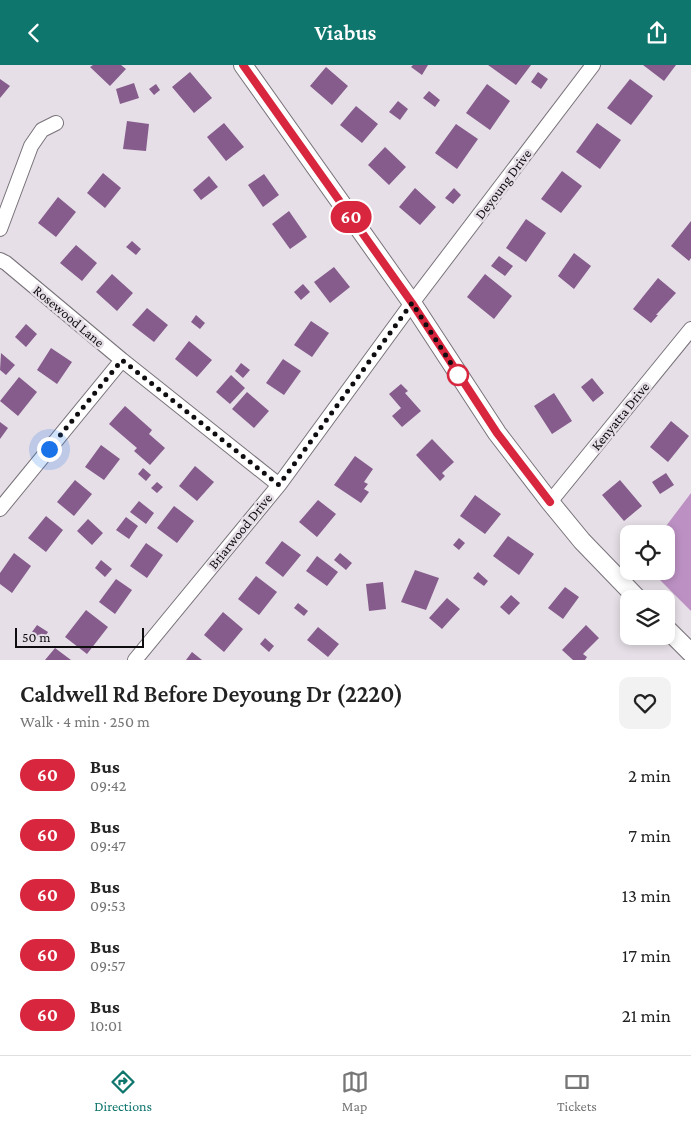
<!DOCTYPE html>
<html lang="en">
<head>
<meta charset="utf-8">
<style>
	:root { --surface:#fff; --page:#f2f2f2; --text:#222; --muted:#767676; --line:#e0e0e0; --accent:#0f766e }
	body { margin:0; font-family:"Crimson Pro",serif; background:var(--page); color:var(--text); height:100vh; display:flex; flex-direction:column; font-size:19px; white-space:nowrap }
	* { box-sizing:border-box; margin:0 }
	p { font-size:16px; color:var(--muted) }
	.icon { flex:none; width:28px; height:28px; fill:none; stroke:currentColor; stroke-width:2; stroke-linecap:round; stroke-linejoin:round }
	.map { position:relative; height:595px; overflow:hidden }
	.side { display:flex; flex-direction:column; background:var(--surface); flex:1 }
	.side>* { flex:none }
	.badge { padding:0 10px; border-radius:16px; font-size:18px; line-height:32px }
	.tools { position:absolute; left:620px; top:460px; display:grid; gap:10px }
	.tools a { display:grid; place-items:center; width:55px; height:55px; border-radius:10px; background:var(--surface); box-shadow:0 2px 8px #0003; font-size:25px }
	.scale { position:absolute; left:15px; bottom:12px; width:129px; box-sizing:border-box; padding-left:5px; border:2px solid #0f0d10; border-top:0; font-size:14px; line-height:18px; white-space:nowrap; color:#0f0d10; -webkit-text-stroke:4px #e6dfe7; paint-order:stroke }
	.you { position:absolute; width:25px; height:25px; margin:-12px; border:4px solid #fff; border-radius:50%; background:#1a73e8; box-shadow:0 0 0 8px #1a73e833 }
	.map>.badge { position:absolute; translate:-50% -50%; box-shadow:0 0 0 2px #fff }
	.round { display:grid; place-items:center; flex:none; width:52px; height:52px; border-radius:10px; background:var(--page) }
	.summary { display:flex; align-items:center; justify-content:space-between; height:85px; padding:0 20px }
	h1 { font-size:24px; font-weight:600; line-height:38px }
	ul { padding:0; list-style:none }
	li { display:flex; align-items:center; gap:15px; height:60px; padding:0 20px }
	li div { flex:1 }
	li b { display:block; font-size:19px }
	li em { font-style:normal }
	li .badge { min-width:55px; font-weight:700; text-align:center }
	header { display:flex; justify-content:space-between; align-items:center; height:65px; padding:0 20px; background:var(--accent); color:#fff; font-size:22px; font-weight:600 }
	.tab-bar { display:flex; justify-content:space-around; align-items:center; height:70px; border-top:1px solid var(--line); background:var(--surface); font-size:14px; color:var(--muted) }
	.tab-bar a { display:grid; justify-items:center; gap:2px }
	.tab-bar .selected { color:var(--accent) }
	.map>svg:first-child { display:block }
</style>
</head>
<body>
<header><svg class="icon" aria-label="back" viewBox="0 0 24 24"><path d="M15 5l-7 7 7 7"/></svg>Viabus<svg class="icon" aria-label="share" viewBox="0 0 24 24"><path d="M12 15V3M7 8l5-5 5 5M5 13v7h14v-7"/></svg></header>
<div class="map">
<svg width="691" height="595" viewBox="0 0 691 595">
	<rect width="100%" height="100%" fill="#e6dfe7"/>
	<path fill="#bc90c3" d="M691 428V546L651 506H666V469H660Z"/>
	<path fill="#855c8c" d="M93 0H121L126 4 110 21 90 2Z
		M413 0H428L422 10 411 2Z
		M488 0H531L516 20Z
		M643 0H676L664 16Z
		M326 2 348 21 332 40 310 21Z
		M190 7 212 33 194 48 172 22Z
		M538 7 548 14 541 24 531 17Z
		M0 14 10 21 0 33Z
		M630 14 653 31 631 60 607 43Z
		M134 18 139 33 120 39 116 24Z
		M156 19 160 25 154 30 149 24Z
		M487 19 510 36 490 65 466 48Z
		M429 26 440 35 435 42 423 33Z
		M398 36 408 44 400 55 389 47Z
		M356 41 378 59 362 78 340 60Z
		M127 56 149 59 146 86 123 84Z
		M224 58 244 82 226 96 207 72Z
		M597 58 621 75 600 104 576 87Z
		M456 59 478 74 457 104 435 88Z
		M385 82 406 102 389 120 368 100Z
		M562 106 582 121 561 148 541 134Z
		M103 108 121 123 105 143 87 128Z
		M264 109 279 130 263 142 248 120Z
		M209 111 218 122 201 135 193 125Z
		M415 123 436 142 420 160 399 142Z
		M454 123 461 130 453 139 445 133Z
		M58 132 76 147 56 172 38 158Z
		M289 146 307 172 290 184 272 159Z
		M526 154 546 168 526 197 506 183Z
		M691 156V193L689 196 671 181Z
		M132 176 141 184 136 190 126 182Z
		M76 180 97 198 82 216 60 198Z
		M574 188 591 201 574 224 558 211Z
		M499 191 513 201 505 211 491 201Z
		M334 202 350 222 330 238 314 217Z
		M112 209 133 228 117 246 96 227Z
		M485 209 512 231 494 254 467 232Z
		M658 213 676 228 656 250H658L651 258 633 244Z
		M303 219 310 227 301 235 294 227Z
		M147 243 168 260 154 277 132 260Z
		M196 250 205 258 200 264 191 257Z
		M311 256 329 268 312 292 294 280Z
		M26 259 37 269 26 282 15 272Z
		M189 276 212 295 197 312 175 294Z
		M51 283 72 297 57 319 37 305Z
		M1 288 15 300 6 310 0 305Z
		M283 294 301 306 284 330 266 318Z
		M241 298 250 305 243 313 235 306Z
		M231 310 245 323 230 339 216 327Z
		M19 312 37 327 18 351 0 336Z
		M592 313 604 328 593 337 581 322Z
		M401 319 408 326 405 328 421 346 402 362 392 351 401 343 389 329Z
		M247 327 269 346 254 363 232 344Z
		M554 328 572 356 552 369 534 341Z
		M125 341 152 365 149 369 165 383 150 400 134 386 137 383 109 359Z
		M671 356 689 371 668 397 650 382Z
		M0 357 8 363 0 374Z
		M432 374 454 397 442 408 445 411 440 416 416 390Z
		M101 380 120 394 104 415 85 402Z
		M355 391 373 404 364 417 368 419 364 424 369 427 361 438 334 420Z
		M195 401 214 417 197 436 179 421Z
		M143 403 151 410 146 416 138 409Z
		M666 408 674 420 660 429 652 417Z
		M75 415 92 429 74 451 57 437Z
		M620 415 642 441 624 456 602 430Z
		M157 417 163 422 157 428 151 423Z
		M475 430 501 449 485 469 460 451Z
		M318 435 336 449 317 472 299 457Z
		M139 436 154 448 146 459 130 447Z
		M174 441 194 456 177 478 157 463Z
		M46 451 63 465 46 487 28 473Z
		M126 452 138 461 129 474 116 465Z
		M88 454 103 468 92 480 77 466Z
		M508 471 534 489 519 510 493 491Z
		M459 473 465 478 459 485 453 480Z
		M282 476 301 490 283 512 265 498Z
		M146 478 163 490 147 513 130 501Z
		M14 488 31 501 12 528 0 519V508Z
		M340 488 352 498 346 505 334 495Z
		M317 491 338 507 327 521 306 506Z
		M101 495 112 504 105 512 95 503Z
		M415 505 439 513 426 545 401 537Z
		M478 507 488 516 484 521 473 513Z
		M256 511 277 527 259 550 238 534Z
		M116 514 132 525 115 549 99 537Z
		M383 517 386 544 369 546 366 519Z
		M565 522 579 532 563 554 548 543Z
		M511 530 520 538 509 550 500 542Z
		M447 533 460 544 442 564 429 553Z
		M298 538 308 546 304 551 294 543Z
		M86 545 108 562 87 589 65 572Z
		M223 547 243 564 224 587 204 570Z
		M37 560 48 567 43 575 32 567Z
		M586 560 599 573 583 589 587 592 585 595H573L562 585Z
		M318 562 339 579 328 592 307 575Z
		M265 573 274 581 269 587 260 579Z
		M55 583 71 595H45Z
		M192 587 202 595H186Z"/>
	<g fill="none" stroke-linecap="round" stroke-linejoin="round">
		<g stroke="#787279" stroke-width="16">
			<path id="minor" d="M0 164 31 81 42 65 56 58
				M0 195 6 198 122 295 279 420
				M550 437 691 264
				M0 444 122 295
				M135 595 279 420 412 238 593 0"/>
		</g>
		<g stroke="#787279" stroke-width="20">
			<path id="tertiary" d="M243 0 412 238 497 368 550 437 582 476 638 534
				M666 563 691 588"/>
		</g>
		<use href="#minor" stroke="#fff" stroke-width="14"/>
		<use href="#tertiary" stroke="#fff" stroke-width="18"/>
	</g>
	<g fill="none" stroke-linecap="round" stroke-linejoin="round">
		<g stroke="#fff" stroke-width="11">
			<path id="line" d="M243 0 412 238 497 368 550 437"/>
		</g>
		<use href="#line" stroke="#d7263d" stroke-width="8"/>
		<path stroke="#0f0d10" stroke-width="5" stroke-dasharray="0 9" d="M49 384 122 295 279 420 412 238 463 317 458 310"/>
	</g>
	<circle fill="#fff" stroke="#d7263d" stroke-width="2.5" cx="458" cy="310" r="10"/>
	<g text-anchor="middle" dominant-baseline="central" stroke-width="5" stroke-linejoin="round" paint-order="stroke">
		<g font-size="14" fill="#0f0d10" stroke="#e6dfe7">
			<text transform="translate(503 119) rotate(-53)">Deyoung Drive</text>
			<text transform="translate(69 251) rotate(40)">Rosewood Lane</text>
			<text transform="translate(620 351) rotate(-51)">Kenyatta Drive</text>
			<text transform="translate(240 466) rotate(-51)">Briarwood Drive</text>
		</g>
	</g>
</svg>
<div class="tools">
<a><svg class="icon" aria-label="locate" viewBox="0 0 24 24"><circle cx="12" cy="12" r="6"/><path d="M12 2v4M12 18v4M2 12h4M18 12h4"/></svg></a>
<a><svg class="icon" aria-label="layers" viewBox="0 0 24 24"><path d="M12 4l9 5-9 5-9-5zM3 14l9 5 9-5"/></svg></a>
</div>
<div class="scale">50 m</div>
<div class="you" style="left:49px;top:384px"></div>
<b class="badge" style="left:351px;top:152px;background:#d7263d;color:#fff">60</b>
</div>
<section class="side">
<div class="summary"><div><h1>Caldwell Rd Before Deyoung Dr (2220)</h1><p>Walk · 4 min · 250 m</p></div><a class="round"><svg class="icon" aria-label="heart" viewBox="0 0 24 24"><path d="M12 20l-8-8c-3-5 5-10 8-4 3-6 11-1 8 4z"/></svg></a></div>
<ul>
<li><span class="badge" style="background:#d7263d;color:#fff">60</span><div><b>Bus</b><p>09:42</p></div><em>2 min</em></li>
<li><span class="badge" style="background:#d7263d;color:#fff">60</span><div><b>Bus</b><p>09:47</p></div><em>7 min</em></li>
<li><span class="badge" style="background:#d7263d;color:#fff">60</span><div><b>Bus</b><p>09:53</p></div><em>13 min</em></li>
<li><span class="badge" style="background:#d7263d;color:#fff">60</span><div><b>Bus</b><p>09:57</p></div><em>17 min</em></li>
<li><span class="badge" style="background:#d7263d;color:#fff">60</span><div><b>Bus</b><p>10:01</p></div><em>21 min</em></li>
</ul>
</section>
<nav class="tab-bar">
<a class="selected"><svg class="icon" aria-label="directions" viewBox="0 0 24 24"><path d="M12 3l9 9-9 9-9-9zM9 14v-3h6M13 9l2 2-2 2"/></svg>Directions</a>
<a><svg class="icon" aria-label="map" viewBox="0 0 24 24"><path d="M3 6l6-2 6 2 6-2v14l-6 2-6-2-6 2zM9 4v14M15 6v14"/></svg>Map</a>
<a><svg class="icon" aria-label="tickets" viewBox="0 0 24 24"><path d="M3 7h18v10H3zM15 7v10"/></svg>Tickets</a>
</nav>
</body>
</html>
